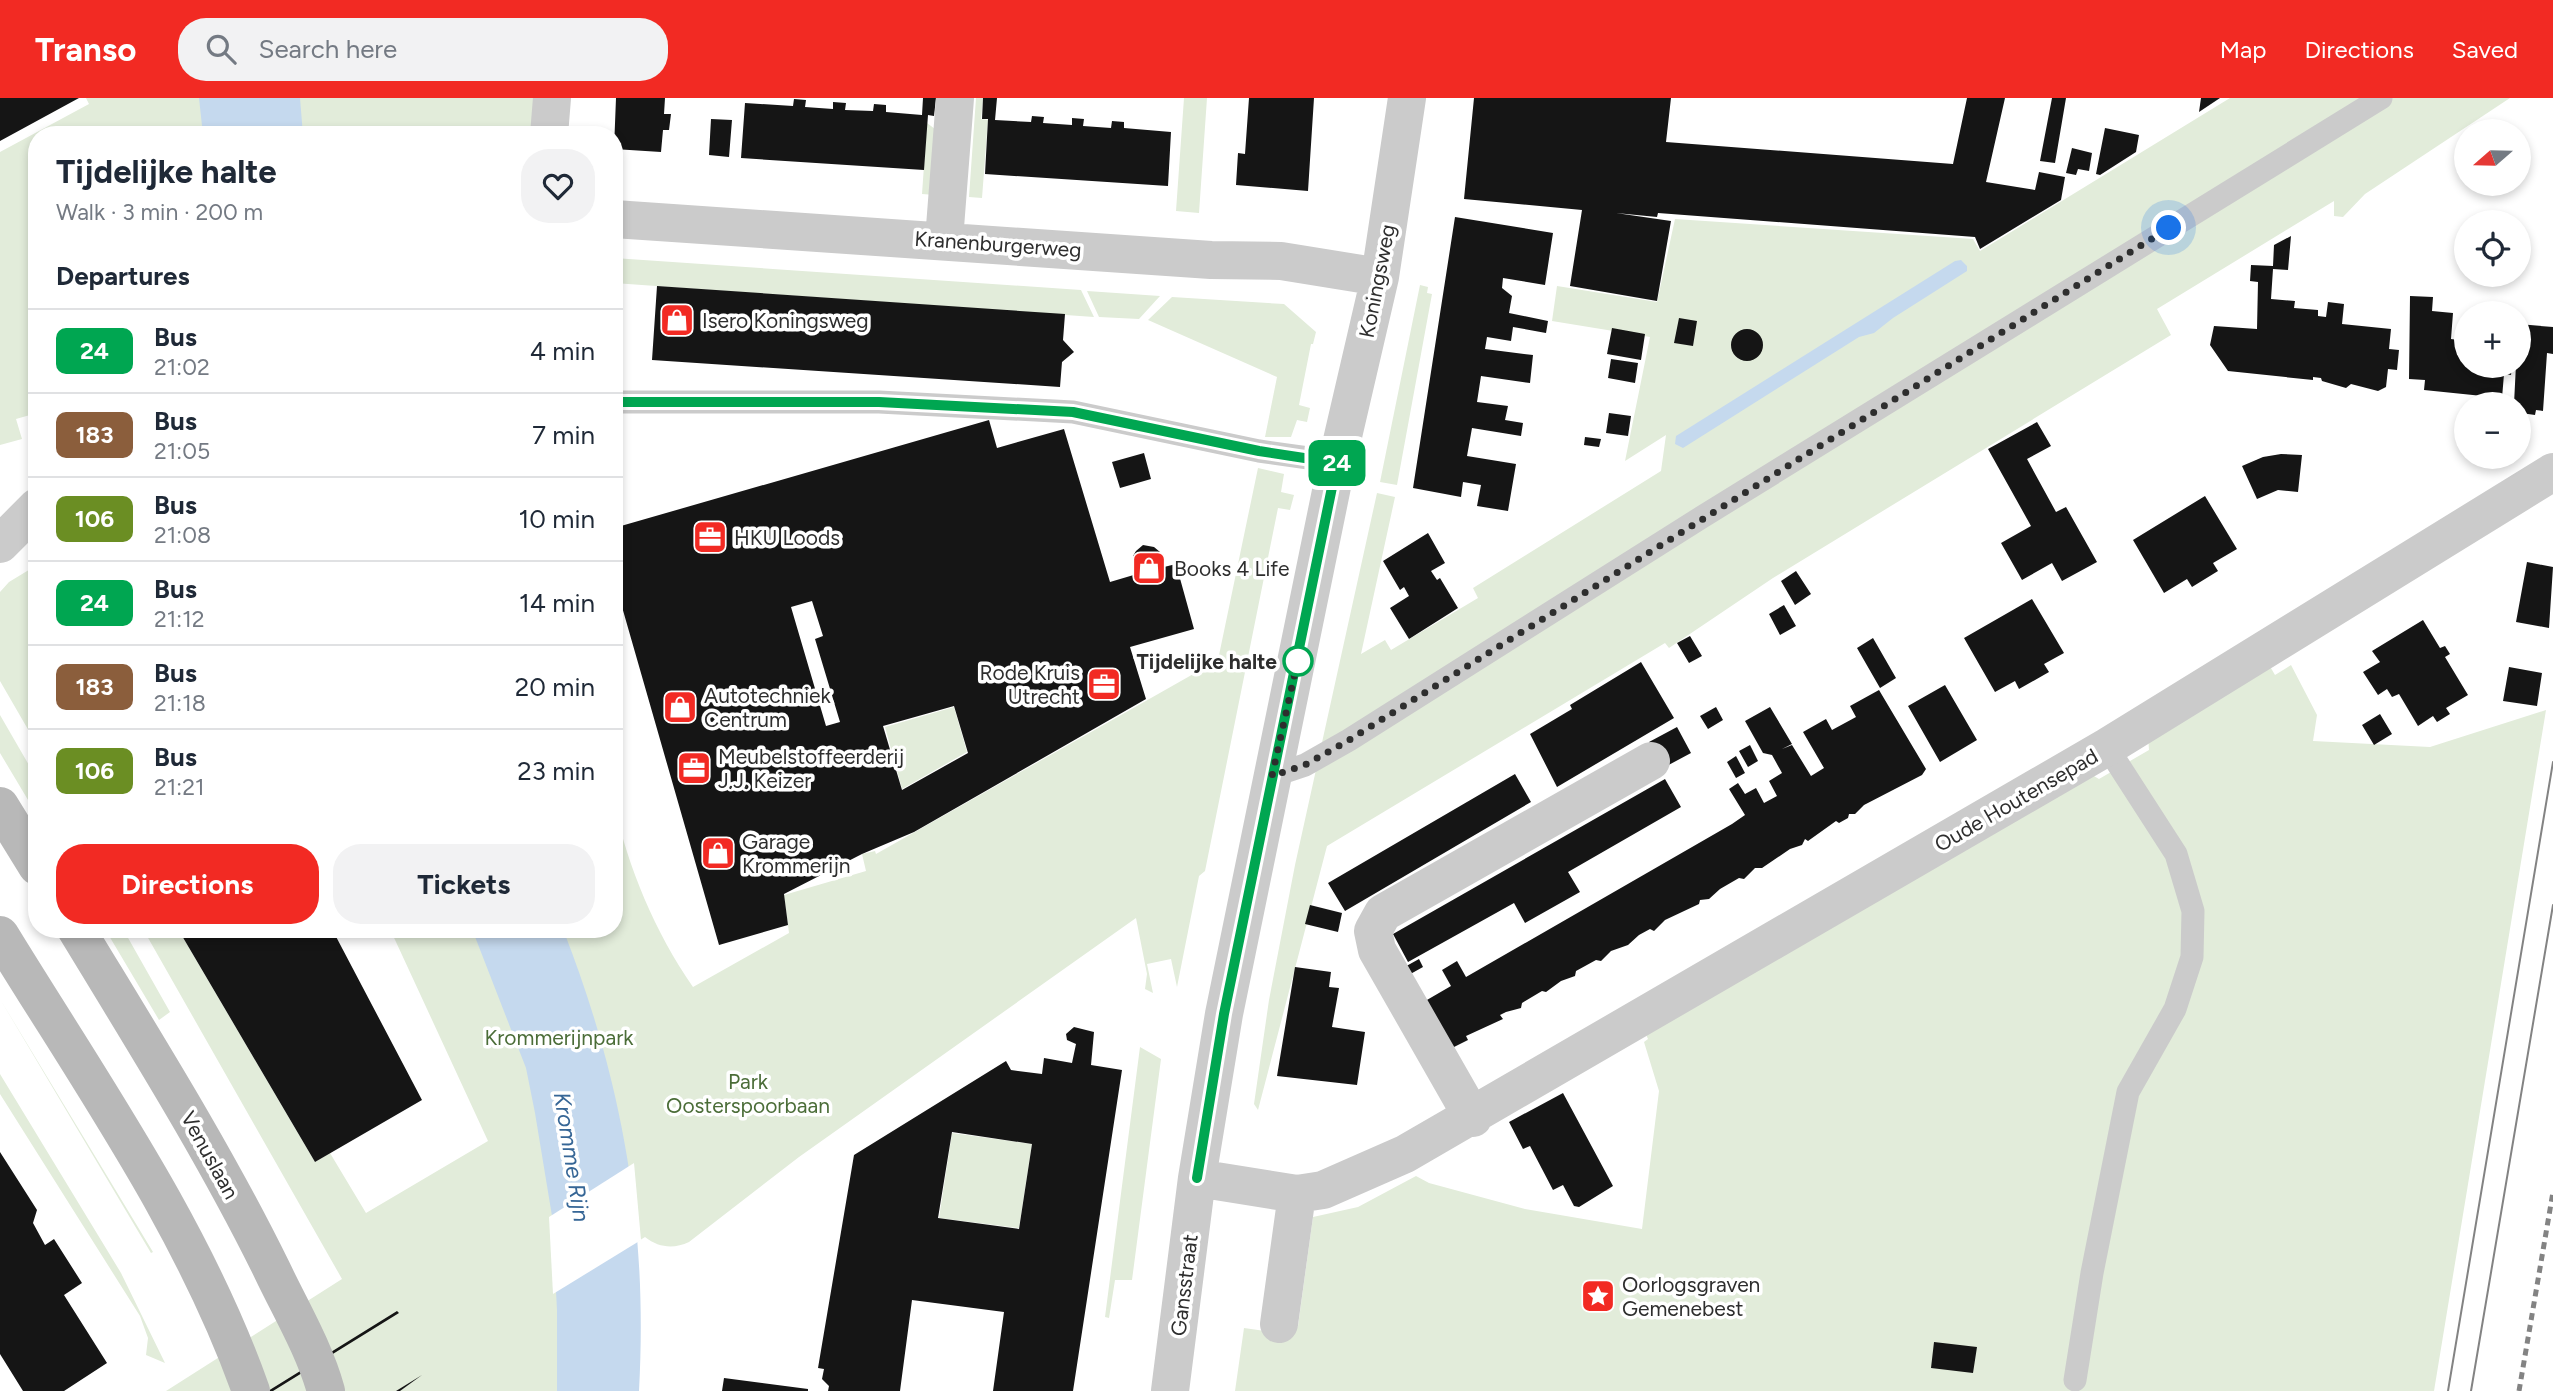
<!DOCTYPE html>
<html lang="en">
<head>
<meta charset="utf-8">
<style>
	:root { --surface:#fff; --page:#f2f2f3; --text:#1f2937; --muted:#747a83; --line:#e0e1e3; --accent:#f22a23 }
	body { margin:0; font-family:Figtree,sans-serif; background:var(--page); color:var(--text); height:100vh; display:flex; flex-direction:column; font-size:26px; white-space:nowrap }
	* { box-sizing:border-box; margin:0 }
	p { font-size:23px; color:var(--muted) }
	.icon { flex:none; width:38px; height:38px; fill:none; stroke:currentColor; stroke-width:2; stroke-linecap:round; stroke-linejoin:round }
	.map { position:relative; flex:1; overflow:hidden }
	.panel { position:absolute; left:28px; top:28px; width:595px; height:812px; display:flex; flex-direction:column; background:var(--surface); border-radius:28px; box-shadow:0 4px 10px #0003 }
	.panel>* { flex:none }
	.badge { padding:0 14px; border-radius:10px; font-size:24px; line-height:46px }
	.needle { width:46px; rotate:250deg }
	.tools { position:absolute; left:2454px; top:21px; display:grid; gap:14px }
	.tools a { display:grid; place-items:center; width:77px; height:77px; border-radius:50%; background:var(--surface); box-shadow:0 4px 10px #0003; font-size:35px }
	.you { position:absolute; width:35px; height:35px; margin:-18px; border:5px solid #fff; border-radius:50%; background:#1a73e8; box-shadow:0 0 0 10px #1a73e833 }
	.map>.badge { position:absolute; translate:-50% -50%; box-shadow:0 0 0 4px #fff }
	h2 { padding:0 28px; font-size:26px; line-height:63px }
	.round { display:grid; place-items:center; flex:none; width:74px; height:74px; border-radius:28px; background:var(--page) }
	.summary { display:flex; align-items:center; justify-content:space-between; height:119px; padding:0 28px }
	h1 { font-size:33px; font-weight:700; line-height:52px }
	.action { display:flex; gap:14px; margin-top:auto; padding:14px 28px }
	.action a { flex:1; height:80px; border-radius:28px; background:var(--accent); color:#fff; font-size:28px; font-weight:700; line-height:80px; text-align:center }
	.action a+a { background:var(--page); color:var(--text) }
	ul { padding:0; list-style:none }
	li { display:flex; align-items:center; gap:21px; height:84px; padding:0 28px; border-top:2px solid var(--line) }
	li div { flex:1 }
	li b { display:block; font-size:26px }
	li em { font-style:normal }
	li .badge { min-width:77px; font-weight:700; text-align:center }
	header { display:flex; align-items:center; gap:42px; box-sizing:border-box; height:98px; padding:0 35px; background:var(--accent); color:#fff }
	header strong { font-size:33px }
	nav { display:flex; gap:38px; margin-inline-start:auto; font-size:24px }
	.search { width:490px; height:63px; background:var(--page); display:flex; align-items:center; gap:18px; box-sizing:border-box; padding:0 24px; border-radius:28px; color:var(--muted); font-size:26px }
	.map>svg:first-child { display:block }
</style>
</head>
<body>
<header>
<strong>Transo</strong>
<div class="search"><svg class="icon" aria-label="search" viewBox="0 0 24 24"><circle cx="10" cy="10" r="6"/><path d="M15 15l6 6"/></svg>Search here</div>
<nav><a>Map</a><a>Directions</a><a>Saved</a></nav>
</header>
<div class="map">
<svg width="2553" height="1293" viewBox="0 0 2553 1293">
	<rect width="100%" height="100%" fill="#fff"/>
	<path fill="#e2ecda" d="M86 0H539L536 37H37V315L16 321 22 341 0 347V54L89 6Z
		M976 0H983L981 21 988 22 982 100 969 99Z
		M1184 0H1207L1199 115 1176 113Z
		M2230 0H2510L2365 96 2343 119 2334 118V103L2157 211 2171 237 1773 480 1669 550 1665 545 1327 748 1258 1012 1254 1006 1269 902 1295 767 1377 395 1395 399 1361 556 1385 542 1391 552 1478 500 1473 490 1661 373 1666 337 1625 363 1650 239 1552 223 1557 188 1657 204 1675 121 1973 141 1980 153Z
		M927 25 939 34 935 97 922 96Z
		M614 160 1081 192 1094 219 614 185Z
		M1420 187 1428 189 1427 195 1432 196 1397 387 1380 384Z
		M1087 193 1160 198 1139 221 1099 219Z
		M1172 199 1284 206 1316 234 1313 246H1311L1299 307 1310 310 1307 324 1297 322 1291 339H1265L1277 279 1148 222Z
		M1258 370 1284 376 1281 394 1294 397 1290 412 1278 410 1205 773 1199 778 1177 889 1171 861 1147 866 1153 895 1145 891 1147 876 1136 820 799 1059 689 1144C674 1151 659 1150 645 1139L557 1195V1293H166L342 1181 143 831H178L315 1064 330 1055 366 1115 488 1043 390 831H614V705C628 770 655 834 693 889L789 835 784 797 866 773 862 756 875 753 876 756 1218 562Z
		M37 467V647L0 583V494L9 484Z
		M2268 565 2275 577 2291 567 2317 617 2313 643 2430 649 2546 612 2434 1293H1235L1244 1230 1292 1237 1298 1228 1313 1119 1358 1109 1416 1078 1429 1085 1525 1111 1642 1131 1659 993 1644 944 1648 941 1644 932 2087 674 2099 681 2149 652 2148 638Z
		M954 609 967 654 902 691 885 629Z
		M0 617 37 681V717L0 655Z
		M105 831H123L170 914 159 922Z
		M0 901 153 1154 151 1155Z
		M1140 949 1161 961 1132 1182H1115L1109 1220 1105 1219Z
		M0 976 121 1175 165 1265 146 1257 148 1240 140 1218 0 996Z
		M952 1035 1032 1046 1019 1130 939 1120Z"/>
	<path fill="#c5d9ee" d="M199 0H300L303 37H203Z
		M1961 162 1967 168V173L1893 220 1874 235 1859 239 1683 350 1675 346 1676 338 1955 163Z
		M472 831H563C623 985 648 1128 639 1293H557V1212L552 1118 535 1015 526 970Z"/>
	<path fill="#fff" d="M634 1065 641 1142 553 1196 549 1119Z"/>
	<path fill="#151515" fill-rule="evenodd" d="M0 0H79L0 43Z
		M616 0H665L664 16H671L669 32H663L661 54 614 51Z
		M923 0H936L934 18 928 17 924 72 741 60 745 5 793 8 794 1 806 2 805 9 833 11V4L846 5 845 12 873 13 874 6 886 7V14L922 17Z
		M983 0H997L995 22 1031 24 1032 18 1044 19 1043 25 1072 27V20L1084 21 1083 28 1111 30 1112 23 1124 24V30L1171 34 1168 88 985 76 988 21H982Z
		M1249 0H1314L1308 93 1236 87 1238 55 1245 56Z
		M1474 0H1671L1666 44 1953 66 1967 0H2005L1986 84 2035 92 2039 74 2065 79 2061 102 1980 151 1975 139 1658 115 1657 119 1616 115 1671 123 1657 203 1570 188 1582 112 1464 101Z
		M2052 0H2066L2055 65 2040 63Z
		M2201 0H2220L2199 14Z
		M711 21 732 22 729 59 709 57Z
		M2105 30 2139 37 2136 54 2100 77 2096 76Z
		M2072 50 2092 55 2089 73 2078 71 2076 77 2066 75Z
		M1455 119 1553 135 1545 187 1503 180 1502 190 1512 198 1509 215 1548 223 1546 235 1513 229 1511 243 1487 239 1485 251 1533 257 1530 285 1481 278 1477 304 1508 308 1505 322 1523 325 1521 338 1472 330 1467 358 1516 366 1508 413 1477 408 1481 387 1463 384 1461 399 1413 390Z
		M2291 138 2288 172 2273 171 2271 201 2295 203 2294 210 2318 212V218L2326 219 2328 204 2344 206 2342 226 2391 231 2389 251 2399 252 2397 272 2388 271 2386 289 2378 293 2351 286 2346 290 2322 283 2321 280 2313 279V282L2228 273 2210 247 2214 228 2257 231 2258 184 2250 183 2251 167 2273 168 2274 147Z
		M657 188 1065 216 1063 242 1074 254 1062 264 1060 289 652 262Z
		M2410 198 2433 199 2432 213 2453 215 2451 241 2466 243V268H2512L2511 277 2504 276 2502 300 2424 292 2425 282 2409 281Z
		M1679 220 1697 223 1693 248 1674 245Z
		M2518 226 2553 229V256L2547 255 2543 313 2536 312 2535 317 2521 315 2518 306H2514Z
		M1612 230 1645 236 1641 262 1607 256Z
		M1731 247a16 16 0 1 1 32 0a16 16 0 1 1-32 0Z
		M1611 261 1638 265 1635 285 1608 280Z
		M1609 315 1631 318 1628 338 1606 335Z
		M989 322 997 350 1064 331 1110 484 1137 476 1133 458 1136 453 1143 447 1154 449 1160 454 1164 469 1176 466 1194 531 1130 549 1146 601 914 734 862 756 784 796 788 827 719 847 614 481V430ZM812 503 823 538 815 541 840 624 826 628 791 509ZM954 608 968 655 902 692 883 628Z
		M2037 324 2051 348 2027 361 2056 414 2066 409 2097 464 2062 483 2052 465 2022 482 2001 445 2031 428 1988 351Z
		M1585 339 1601 341 1599 349 1584 347Z
		M1144 355 1151 381 1120 390 1112 364Z
		M2281 356 2302 357 2298 394 2278 392 2257 401 2242 368 2263 359Z
		M2205 398 2237 451 2213 465 2218 473 2192 489 2187 481 2164 495 2133 442Z
		M1428 435 1445 465 1431 473 1437 482 1440 480 1458 510 1409 541 1390 510 1409 498 1404 489 1400 492 1383 463Z
		M2527 464 2553 469 2549 530 2516 524Z
		M1796 473 1811 496 1795 507 1781 483Z
		M2032 501 2064 555 2044 566 2049 574 2019 591 2015 583 1995 594 1964 540Z
		M1784 507 1796 528 1780 537 1769 516Z
		M2423 522 2440 550 2445 548 2450 556 2445 559 2468 597 2446 610 2450 616 2437 624 2433 618 2418 628 2399 596 2392 599 2387 591 2378 597 2363 574 2380 564 2372 553Z
		M1690 538 1702 558 1689 565 1677 545Z
		M1873 540 1896 580 1880 590 1857 550Z
		M1641 564 1674 620 1557 689 1530 636 1572 611 1570 607Z
		M2509 569 2542 575 2537 608 2503 603Z
		M1945 587 1977 642 1940 664 1908 608Z
		M1879 592 1926 671 1922 677 1864 707 1855 716H1849L1848 720 1839 725 1836 723 1808 743 1805 741 1802 747 1790 751 1762 770H1755L1744 781 1739 780 1720 791 1709 801 1700 802 1699 806 1665 822 1654 833 1650 831 1639 837 1628 847 1611 853 1601 863 1596 862 1576 873 1575 878 1561 883 1546 894 1542 893 1522 905 1521 910 1506 914 1500 917 1503 921 1466 938 1468 942 1452 950 1420 906 1451 888 1442 872 1457 863 1466 879 1732 726 1745 717 1729 691 1738 685 1745 696 1756 690 1764 705 1777 698 1769 683 1782 675 1772 657 1763 655 1745 623 1770 609 1792 646 1782 651 1792 647 1811 678 1824 670 1803 634 1826 621 1832 632 1856 619 1850 608Z
		M1716 609 1723 622 1708 631 1700 618Z
		M2380 616 2392 636 2374 647 2362 627Z
		M1677 629 1691 655 1663 670 1649 644Z
		M1750 647 1758 663 1748 669 1739 653Z
		M1736 658 1745 675 1736 680 1727 664Z
		M1515 676 1531 704 1345 813 1328 785Z
		M1665 681 1681 709 1568 774 1580 794 1525 825 1514 805 1408 864 1393 836Z
		M1310 807 1342 815 1338 834 1305 826Z
		M178 831H332L422 1002 315 1064Z
		M1419 861 1423 869 1405 879 1401 871Z
		M1295 869 1331 874 1329 889 1339 890 1332 929 1365 934 1357 987 1277 978Z
		M1074 929 1094 934 1091 967 1122 972 1073 1293H993L1004 1214 912 1202 900 1293H828L829 1288 822 1281 824 1271 818 1270 854 1057 1006 963 1011 972 1042 976 1044 960 1072 965 1076 946 1067 942 1066 936ZM952 1034 1032 1046 1019 1131 938 1120Z
		M1563 995 1613 1088 1579 1109 1574 1108 1563 1087 1553 1092 1530 1048 1523 1051 1509 1024Z
		M0 1054 37 1112 33 1125 45 1147 54 1141 82 1185 64 1197 107 1265 64 1293H23L0 1256Z
		M397 1213 399 1215 273 1293H268Z
		M1934 1244 1977 1249 1973 1275 1931 1270Z
		M422 1277 400 1293H396Z
		M724 1280 808 1291V1293H722Z"/>
	<g fill="none" stroke-linecap="round" stroke-linejoin="round">
		<path stroke="#cbcbcb" stroke-width="23" d="M614 304H879L1073 314 1259 353 1337 364
			M1272 678 1305 667 1349 642 1702 419 2381 0
			M2075 1282 2092 1175 2128 994 2175 911 2192 859 2193 813 2176 756 2107 649"/>
		<path stroke="#cbcbcb" stroke-width="38" d="M549 37 552 0
			M614 121 1211 162 1281 163 1380 179
			M944 142 955 0
			M0 446 37 409
			M1473 1020 1377 852 1373 833 1383 815 1651 663
			M1197 1080 1297 1096 1323 1092 1405 1056 2107 649 2553 374
			M1279 1226 1297 1096
			M1170 1293 1197 1080 1224 916 1337 364 1380 179 1407 0"/>
		<path stroke="#b8b8b8" stroke-width="38" d="M0 708 37 768
			M76 831C144 943 214 1054 272 1172 291 1212 314 1250 326 1293
			M0 837C90 984 193 1129 251 1293"/>
		<path stroke="#838383" stroke-width="2" d="M2448 1293 2553 664
			M2471 1293 2553 807"/>
		<path stroke="#838383" stroke-width="5" stroke-dasharray="7 5" stroke-linecap="butt" d="M2519 1293 2553 1094"/>
	</g>
	<g fill="none" stroke-linecap="round" stroke-linejoin="round">
		<g stroke="#fff" stroke-width="16">
			<path id="line" d="M614 304H879L1073 314 1259 353 1337 365 1224 916 1197 1080"/>
		</g>
		<use href="#line" stroke="#00a651" stroke-width="10"/>
		<path stroke="#2e2e2e" stroke-width="7" stroke-dasharray="0 12.6" d="M1298 563 1300 552 1272 678 1305 667 1349 642 2169 130"/>
	</g>
	<defs>
		<g id="shop-square" transform="scale(1.75)"><rect x="-9" y="-9" width="18" height="18" rx="4" fill="#f22a23" stroke="#fff"/><path d="M-5-2.5h2.3a2.7 3.5 0 0 1 5.4 0H5L5.5 6h-11ZM-1.5-2.5h3a1.5 2.3 0 0 0-3 0Z" fill="#fff"/></g>
		<g id="office-square" transform="scale(1.75)"><rect x="-9" y="-9" width="18" height="18" rx="4" fill="#f22a23" stroke="#fff"/><path d="M-6-3h4V-5.5h4V-3h4V5H-6ZM-1-4.5V-3h2v-1.5ZM-6 0V1H6V0Z" fill="#fff"/></g>
		<g id="sight-square" transform="scale(1.75)"><rect x="-9" y="-9" width="18" height="18" rx="4" fill="#f22a23" stroke="#fff"/><path d="M0-6L1.8-2.2L6-1.7L2.9 1.2L3.7 5.4L0 3.3L-3.7 5.4L-2.9 1.2L-6-1.7L-1.8-2.2Z" fill="#fff"/></g>
	</defs>
	<g fill-rule="evenodd">
		<use href="#shop-square" x="677" y="222"/>
		<use href="#office-square" x="710" y="439"/>
		<use href="#shop-square" x="1149" y="470"/>
		<use href="#office-square" x="1104" y="586"/>
		<use href="#shop-square" x="680" y="609"/>
		<use href="#office-square" x="694" y="670"/>
		<use href="#shop-square" x="718" y="755"/>
		<use href="#sight-square" x="1598" y="1198"/>
	</g>
	<circle fill="#fff" stroke="#00a651" stroke-width="3.5" cx="1298" cy="563" r="14"/>
	<g text-anchor="middle" dominant-baseline="central" stroke-width="7" stroke-linejoin="round" paint-order="stroke">
		<g font-size="21" fill="#2e2e2e" stroke="#fff">
			<text transform="translate(998 146) rotate(4)">Kranenburgerweg</text>
			<text transform="translate(1377 183) rotate(-79)">Koningsweg</text>
			<text transform="translate(2016 702) rotate(-30)">Oude Houtensepad</text>
			<text transform="translate(210 1057) rotate(61)">Venuslaan</text>
			<text transform="translate(1184 1187) rotate(-83)">Gansstraat</text>
		</g>
		<g font-size="21" fill="#2e2e2e" stroke="#fff" text-anchor="start">
			<text x="702" y="222">Isero Koningsweg</text>
			<text x="734" y="439">HKU Loods</text>
			<text x="1174" y="470">Books 4 Life</text>
			<text x="1080" y="574" text-anchor="end">Rode Kruis<tspan x="1080" dy="24">Utrecht</tspan></text>
			<text x="704" y="597">Autotechniek<tspan x="704" dy="24">Centrum</tspan></text>
			<text x="718" y="658">Meubelstoffeerderij<tspan x="718" dy="24">J.J. Keizer</tspan></text>
			<text x="742" y="743">Garage<tspan x="742" dy="24">Krommerijn</tspan></text>
			<text x="1622" y="1186">Oorlogsgraven<tspan x="1622" dy="24">Gemenebest</tspan></text>
		</g>
		<g font-size="21" font-weight="bold" fill="#2e2e2e" stroke="#fff" text-anchor="end">
			<text x="1277" y="563">Tijdelijke halte</text>
		</g>
		<g font-size="21" fill="#4b6d38" stroke="#fff">
			<text x="559" y="939">Krommerijnpark</text>
			<text x="748" y="983">Park<tspan x="748" dy="24">Oosterspoorbaan</tspan></text>
		</g>
		<g font-size="23" font-style="italic" fill="#366696" stroke="#fff">
			<text transform="translate(572 1059) rotate(81)">Kromme Rijn</text>
		</g>
	</g>
</svg>
<div class="tools">
<a><svg class="needle" viewBox="-14 -14 28 28"><path d="M0-13l5 13h-10z" fill="#e53935"/><path d="M0 13l5-13h-10z" fill="#747a83"/></svg></a>
<a><svg class="icon" aria-label="locate" viewBox="0 0 24 24"><circle cx="12" cy="12" r="6"/><path d="M12 2v4M12 18v4M2 12h4M18 12h4"/></svg></a>
<a>+</a>
<a>−</a>
</div>
<div class="you" style="left:2169px;top:130px"></div>
<b class="badge" style="left:1337px;top:365px;background:#00a651;color:#fff">24</b>
<section class="panel">
<div class="summary"><div><h1>Tijdelijke halte</h1><p>Walk · 3 min · 200 m</p></div><a class="round"><svg class="icon" aria-label="heart" viewBox="0 0 24 24"><path d="M12 20l-8-8c-3-5 5-10 8-4 3-6 11-1 8 4z"/></svg></a></div>
<h2>Departures</h2>
<ul>
<li><span class="badge" style="background:#00a651;color:#fff">24</span><div><b>Bus</b><p>21:02</p></div><em>4 min</em></li>
<li><span class="badge" style="background:#8b5e3c;color:#fff">183</span><div><b>Bus</b><p>21:05</p></div><em>7 min</em></li>
<li><span class="badge" style="background:#6b8e23;color:#fff">106</span><div><b>Bus</b><p>21:08</p></div><em>10 min</em></li>
<li><span class="badge" style="background:#00a651;color:#fff">24</span><div><b>Bus</b><p>21:12</p></div><em>14 min</em></li>
<li><span class="badge" style="background:#8b5e3c;color:#fff">183</span><div><b>Bus</b><p>21:18</p></div><em>20 min</em></li>
<li><span class="badge" style="background:#6b8e23;color:#fff">106</span><div><b>Bus</b><p>21:21</p></div><em>23 min</em></li>
</ul>
<div class="action"><a>Directions</a><a>Tickets</a></div>
</section>
</div>
</body>
</html>
